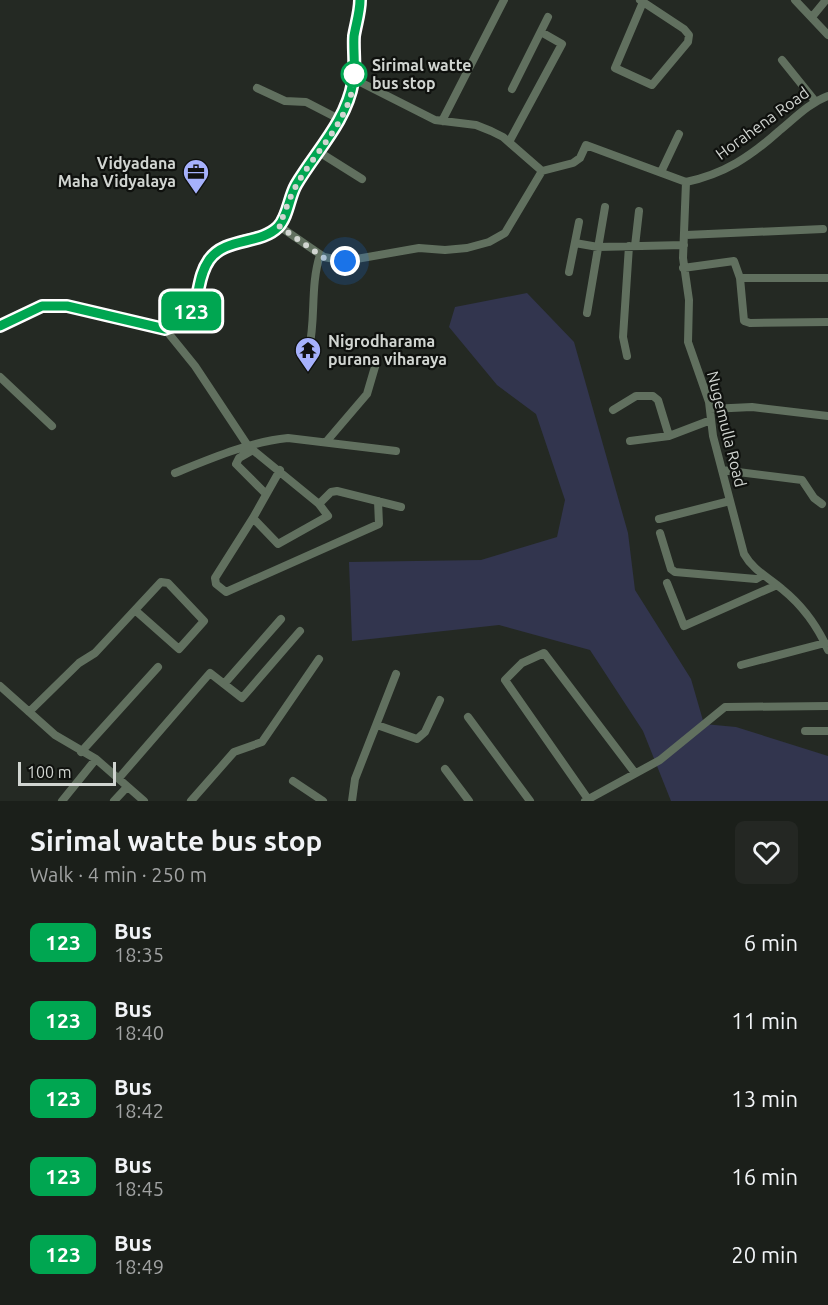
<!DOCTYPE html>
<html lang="en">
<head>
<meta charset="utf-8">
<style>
	:root { --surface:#1b1f1a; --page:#242723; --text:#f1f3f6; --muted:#a0a2a2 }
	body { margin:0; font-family:Ubuntu,sans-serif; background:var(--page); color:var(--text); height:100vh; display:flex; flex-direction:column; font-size:22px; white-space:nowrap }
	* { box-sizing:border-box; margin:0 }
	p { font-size:20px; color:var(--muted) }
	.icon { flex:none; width:33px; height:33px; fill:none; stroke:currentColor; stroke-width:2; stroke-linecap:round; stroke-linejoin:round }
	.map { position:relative; height:801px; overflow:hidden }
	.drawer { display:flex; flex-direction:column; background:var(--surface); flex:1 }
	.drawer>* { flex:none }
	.badge { padding:0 12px; border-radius:9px; font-size:21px; line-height:39px }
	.scale { position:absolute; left:18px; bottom:15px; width:98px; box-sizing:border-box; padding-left:6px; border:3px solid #d1d5d1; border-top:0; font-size:16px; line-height:21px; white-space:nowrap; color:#d1d5d1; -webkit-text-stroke:4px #0f110e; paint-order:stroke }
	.you { position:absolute; width:30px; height:30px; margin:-15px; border:4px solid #fff; border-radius:50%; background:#1a73e8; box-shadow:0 0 0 9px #1a73e833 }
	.map>.badge { position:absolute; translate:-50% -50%; box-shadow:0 0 0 3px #fff }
	.round { display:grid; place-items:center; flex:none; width:63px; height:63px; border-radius:9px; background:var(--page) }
	.summary { display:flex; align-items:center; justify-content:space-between; height:102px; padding:0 30px }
	h1 { font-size:28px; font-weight:700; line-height:45px }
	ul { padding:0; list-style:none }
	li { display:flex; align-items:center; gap:18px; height:78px; padding:0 30px }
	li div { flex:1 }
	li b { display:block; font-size:22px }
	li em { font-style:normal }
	li .badge { min-width:66px; font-weight:700; text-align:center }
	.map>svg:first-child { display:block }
</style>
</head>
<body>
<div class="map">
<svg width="828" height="801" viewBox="0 0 828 801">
	<rect width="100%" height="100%" fill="#242923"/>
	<path fill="#32354e" d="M527 293 574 342 628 533 635 590 691 679 704 724 736 727 828 756V801H671L643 731 590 650 499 625 352 641 349 562 481 560 557 537 565 500 536 414 497 385 449 327 455 307Z"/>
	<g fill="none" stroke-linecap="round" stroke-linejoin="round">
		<path stroke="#61705f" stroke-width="8" d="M640 0 643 2 684 29 689 35 688 42 652 85 615 68 643 2
			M795 0 828 35
			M812 17 826 0
			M782 60 815 101
			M354 79 435 120 476 125 491 131 503 137 542 171
			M257 88 285 101 306 102 339 119
			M512 89 548 17
			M442 121 504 0
			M509 142 562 44 541 32
			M319 152 362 179
			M661 172 679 134
			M686 182 683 258 689 300 688 342 709 402 713 436 744 554C753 570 768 577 782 589 803 606 817 625 828 650
			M279 226 324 257 345 261 419 248 445 250 467 248 489 242 505 233 542 171 573 163 580 158 586 145 686 182C724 174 750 157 779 131 795 118 809 103 828 96
			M686 235 823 229
			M575 243 598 247 684 245
			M635 246 639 211
			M683 268 734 261 740 278 744 321 750 323 828 322
			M569 272 579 222
			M740 278H828
			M587 313 605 207
			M165 329 195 366 248 446 319 504 328 516 278 544 253 518 280 470
			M309 349C316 318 310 286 320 255
			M627 356 623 337 629 246
			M0 377 52 426
			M710 409 752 407 828 416
			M613 410 636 396H653L658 400 669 436
			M630 441 669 436 711 420
			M326 442 367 394 377 360
			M253 450 239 458 236 464 265 493
			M722 470 802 480 814 498 822 504
			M175 473C212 458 249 442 288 438L396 451
			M319 504 331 492 337 491 401 507
			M253 518 215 578 216 584 226 592 379 524 378 501
			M659 519 730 501
			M660 533 671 569 675 572 756 579 763 575
			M667 583 684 626 777 585
			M741 665 825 643
			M224 684 281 619
			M0 686 55 735 96 759 144 801
			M29 712 79 663 95 653 161 582 168 583 204 621 179 649 136 611
			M468 717 530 801
			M377 725 417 739 425 732 440 700
			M805 731H828
			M81 752 158 667
			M445 769 469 801
			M119 778 210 673 242 698 300 631
			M293 781 323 801
			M588 799 505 680 522 663 544 653 635 773
			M62 801 96 759
			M114 801 127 787
			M191 801 234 752 262 742 319 659
			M352 801 355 779 396 674
			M585 801 660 760 725 707 828 706"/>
		<path stroke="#99ba96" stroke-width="10" d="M0 326 42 306H67L134 323 165 329 176 325 195 308 205 269 216 252 242 240 267 234 279 226 295 187 331 135 350 94 354 79V37L360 0"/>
	</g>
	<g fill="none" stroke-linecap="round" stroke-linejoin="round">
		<g stroke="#fff" stroke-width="14">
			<path id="line" d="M0 326 42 306H67L165 329C208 314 191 286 209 260 225 237 260 245 278 227 288 217 289 197 296 185 316 151 346 122 353 82 356 67 353 51 354 36 356 24 360 12 360 0"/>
		</g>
		<use href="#line" stroke="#00a651" stroke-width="9"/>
		<path stroke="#d1d5d1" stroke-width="6" stroke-dasharray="0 10.8" d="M345 261 324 258 279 226C285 213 289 198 296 186 315 151 354 117 354 74"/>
	</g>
	<defs>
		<g id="office-pin" transform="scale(1.35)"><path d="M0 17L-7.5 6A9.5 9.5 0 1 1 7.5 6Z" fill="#a6b1fc" stroke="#0f110e"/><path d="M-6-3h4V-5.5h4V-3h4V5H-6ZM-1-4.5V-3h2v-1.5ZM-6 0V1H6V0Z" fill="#111"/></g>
		<g id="temple-pin" transform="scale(1.35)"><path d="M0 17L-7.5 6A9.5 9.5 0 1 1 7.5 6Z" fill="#a6b1fc" stroke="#0f110e"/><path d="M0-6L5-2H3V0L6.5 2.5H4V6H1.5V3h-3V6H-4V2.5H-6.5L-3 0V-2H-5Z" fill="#111"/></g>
	</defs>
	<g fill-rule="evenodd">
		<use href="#office-pin" x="196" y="172"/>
		<use href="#temple-pin" x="308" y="350"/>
	</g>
	<circle fill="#fff" stroke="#00a651" stroke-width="3" cx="354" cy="74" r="12"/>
	<g text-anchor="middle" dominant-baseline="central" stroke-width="4.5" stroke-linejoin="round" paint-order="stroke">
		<g font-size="16" font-weight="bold" fill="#d1d5d1" stroke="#0f110e" text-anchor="start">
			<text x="372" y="65">Sirimal watte<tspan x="372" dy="18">bus stop</tspan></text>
		</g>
		<g font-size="16" fill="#d1d5d1" stroke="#0f110e">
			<text transform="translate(762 123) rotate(-36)">Horahena Road</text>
			<text transform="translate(727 429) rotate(76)">Nugemulla Road</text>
		</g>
		<g font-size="16" font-weight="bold" fill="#d1d5d1" stroke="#0f110e" text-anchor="end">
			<text x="176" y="163">Vidyadana<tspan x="176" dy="18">Maha Vidyalaya</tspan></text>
			<text x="328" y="341" text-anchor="start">Nigrodharama<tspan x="328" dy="18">purana viharaya</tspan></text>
		</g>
	</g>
</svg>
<div class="scale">100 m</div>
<div class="you" style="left:345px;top:261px"></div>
<b class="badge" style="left:191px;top:311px;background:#00a651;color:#fff">123</b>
</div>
<section class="drawer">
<div class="summary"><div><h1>Sirimal watte bus stop</h1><p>Walk · 4 min · 250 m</p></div><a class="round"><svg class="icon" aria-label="heart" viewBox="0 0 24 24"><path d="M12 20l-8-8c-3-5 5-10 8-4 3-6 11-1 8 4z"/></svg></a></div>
<ul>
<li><span class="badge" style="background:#00a651;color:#fff">123</span><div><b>Bus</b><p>18:35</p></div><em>6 min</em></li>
<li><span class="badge" style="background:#00a651;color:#fff">123</span><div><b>Bus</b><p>18:40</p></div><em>11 min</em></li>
<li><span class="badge" style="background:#00a651;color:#fff">123</span><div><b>Bus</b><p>18:42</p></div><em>13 min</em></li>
<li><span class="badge" style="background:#00a651;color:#fff">123</span><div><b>Bus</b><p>18:45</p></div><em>16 min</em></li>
<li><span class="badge" style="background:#00a651;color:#fff">123</span><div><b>Bus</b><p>18:49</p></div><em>20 min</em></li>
</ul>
</section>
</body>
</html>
